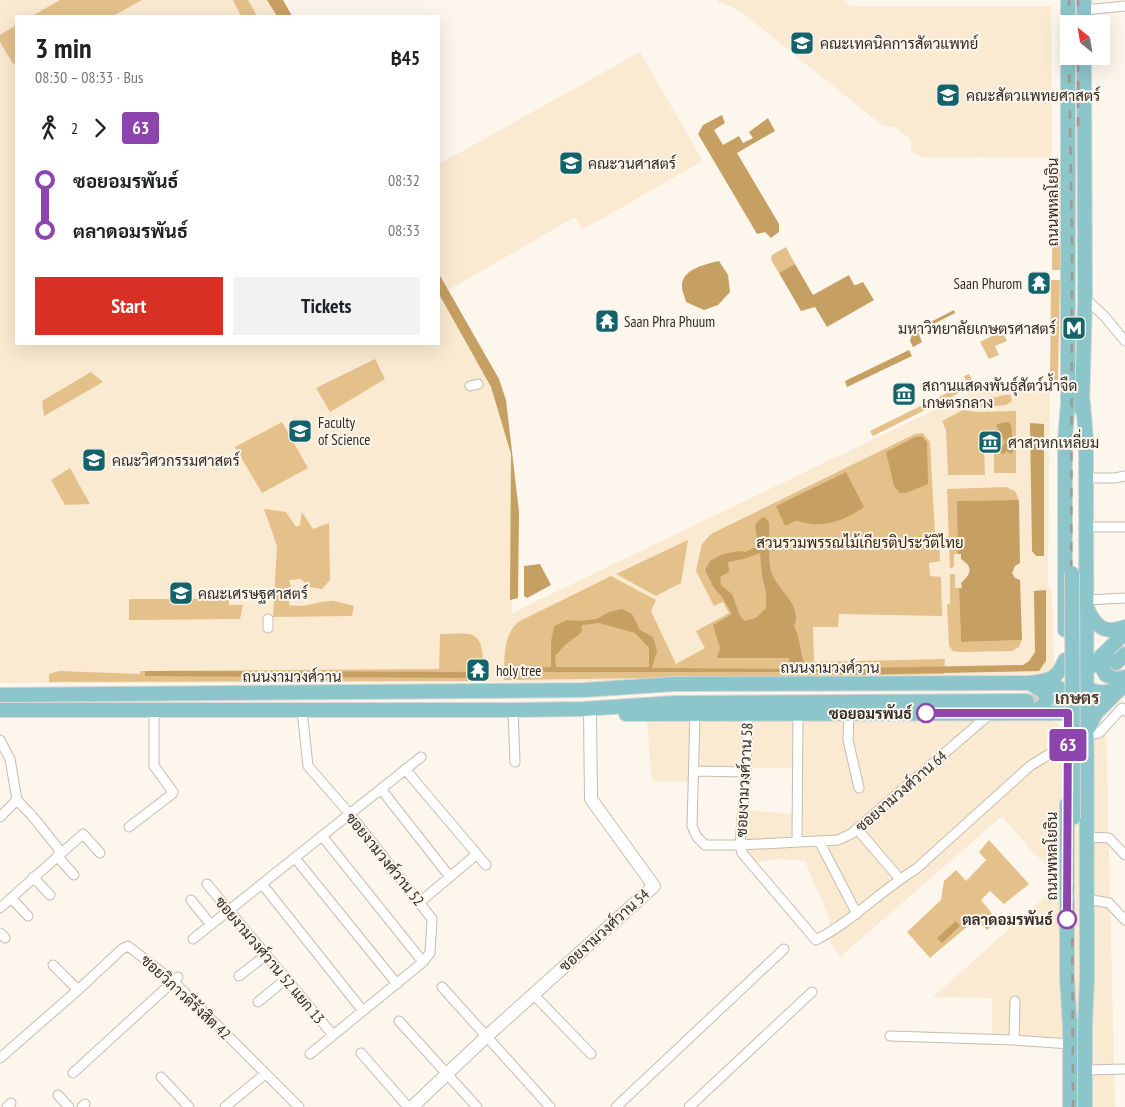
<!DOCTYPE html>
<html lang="en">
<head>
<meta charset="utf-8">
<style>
	:root { --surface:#fff; --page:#f2f2f2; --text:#202124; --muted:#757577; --accent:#d93025 }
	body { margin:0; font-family:"PT Sans Narrow",Sarabun,sans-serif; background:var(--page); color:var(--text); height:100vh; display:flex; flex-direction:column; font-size:19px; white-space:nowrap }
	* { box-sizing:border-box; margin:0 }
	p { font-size:16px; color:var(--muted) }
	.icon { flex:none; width:28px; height:28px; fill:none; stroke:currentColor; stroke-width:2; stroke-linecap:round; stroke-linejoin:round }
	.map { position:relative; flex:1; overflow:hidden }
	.drawer { position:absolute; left:15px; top:15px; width:425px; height:330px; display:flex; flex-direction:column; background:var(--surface); border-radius:0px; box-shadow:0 5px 20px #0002 }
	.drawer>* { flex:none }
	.badge { padding:0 10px; border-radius:4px; font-size:18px; line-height:32px }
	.needle { width:32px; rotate:330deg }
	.fabs { position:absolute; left:1060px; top:15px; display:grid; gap:10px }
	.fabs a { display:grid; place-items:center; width:50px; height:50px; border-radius:0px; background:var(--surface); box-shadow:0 5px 20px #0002; font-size:25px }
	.map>.badge { position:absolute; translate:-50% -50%; box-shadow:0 0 0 2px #fff }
	.legs { display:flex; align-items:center; gap:8px; height:55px; padding:0 20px; font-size:16px }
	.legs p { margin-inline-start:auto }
	.overview { display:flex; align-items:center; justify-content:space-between; height:85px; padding:0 20px }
	h1 { font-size:28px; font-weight:700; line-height:38px }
	.action { display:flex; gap:10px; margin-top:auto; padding:10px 20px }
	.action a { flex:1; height:58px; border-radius:0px; background:var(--accent); color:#fff; font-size:20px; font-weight:700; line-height:58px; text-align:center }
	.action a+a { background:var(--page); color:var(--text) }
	ul { padding:0 20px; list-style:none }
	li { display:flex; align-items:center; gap:18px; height:50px; font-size:19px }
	li i { display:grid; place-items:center; width:8px; height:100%; margin:0 6px; background:currentColor }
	li i::after { content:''; width:12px; height:12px; margin:-6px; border:4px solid; border-radius:50%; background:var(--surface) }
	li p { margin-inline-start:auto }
	li:first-child i { background:linear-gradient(#0000 50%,currentColor 0) }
	li:last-child i { background:linear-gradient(currentColor 50%,#0000 0) }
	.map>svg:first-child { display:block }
</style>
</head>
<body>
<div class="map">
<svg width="1125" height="1107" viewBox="0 0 1125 1107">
	<rect width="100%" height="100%" fill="#fdf6ec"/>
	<path fill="#faead1" d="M0 0H267L277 16H16V344H439V164L640 52 703 161 582 230 575 217 440 295 491 387 511 454 512 613 986 385 1050 383 1048 584 1052 590 1054 662 1051 669 1046 674 503 682 0 683Z
		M719 0H843L850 6H1051L1052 158 922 157 911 150V140L895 127 883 126 744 14 728 5 721 3 716 5Z
		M830 720 941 721 1050 720 1058 723 1060 729 1106 727 1115 1107H1065L1066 1049 1063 1042 992 1035V998L933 997 1056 887H1061L1060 878 1029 848 1002 816 840 957 830 941 829 918 805 861 780 859 755 862 746 851 745 829 747 810 793 814 794 768H691L690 782 652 781 647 722Z"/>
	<path fill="#e4c08b" d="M60 0H142L113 16H32Z
		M233 0H248L257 16H241Z
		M16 25V62L13 64 0 42V35Z
		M1053 171H1062L1061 270H1052Z
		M786 247 795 264 779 273 771 260 772 255Z
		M1051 280H1060L1058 380H1050Z
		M1002 331 1007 341 995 346 999 355 989 359 980 342Z
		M375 359 385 379 330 412 316 388Z
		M91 372 103 382 44 416 42 401Z
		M969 374 975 385 873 436 870 431 967 383 964 376Z
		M1005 395H1011L1012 401 1006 405 981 407 980 401Z
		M963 410 979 412 1016 411V473H994V453L999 441 995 434H985L980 442 984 450 985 475H948L946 430 942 421Z
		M282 422 308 468 262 493 235 447Z
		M923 433 930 442 935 535H939L940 561 929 563 930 576 941 577 942 616 839 614 838 627H813L814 662 945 659 944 674 504 680C505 659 502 637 518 622L611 576 656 600 651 611 676 664 705 648 696 631 729 613 723 602 714 606 696 571 702 544 711 534 915 434Z
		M70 468 90 504 65 505 51 480Z
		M1006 487 1015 491 1019 500 958 501V554H954V567L950 568 947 489Z
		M264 509 286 512 296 527 300 525 302 512 313 529 329 523 330 580 322 589 309 587 301 579 289 580 291 587 289 605C307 608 314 602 330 601 334 600 348 605 354 606L352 616 273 617 277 546Z
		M688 540 681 583 656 596 616 574Z
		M950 574H955V588H959L961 642 1022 640 1019 647 1012 651 959 652 953 651 949 646 947 604H950Z
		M129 599H215L229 600V605H243L240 619 129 620Z
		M440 634C449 634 459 633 468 634 488 636 482 667 482 681L49 682V674L59 671 140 674V671L439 669Z
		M989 840 1029 884 1004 904 990 891 981 900 998 921 987 930 976 919 930 958 907 932 941 900 944 881 956 870 966 881 986 860 979 852Z"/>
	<path fill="#c69f63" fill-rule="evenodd" d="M267 0H283L292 16H277Z
		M722 115 725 123 714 130 723 145 739 136 743 143 753 138 749 132 768 118 775 131 737 153 779 224V232L771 238 765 232 757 234 698 134 703 125Z
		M719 261 728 275 730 292 718 305 704 310 686 302C685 297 682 291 682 287 681 269 706 264 719 261Z
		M795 264 813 295 849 275 854 285H856L863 282 874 300 827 327 815 307 801 311 779 273Z
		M439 274 499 379 506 400 519 512 518 598 510 600 511 454 491 387 439 294Z
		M954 310 955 313 918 332 922 342 913 347 910 341 913 331Z
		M909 350 912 356 847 387 845 381Z
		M1005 422H1009C1015 431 1009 440 1014 450L1011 454 1007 451 1003 454 999 452 1005 442 996 425Z
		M1030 423 1044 424V556H1036L1032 551Z
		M922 436 927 443 928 484 906 493H900L894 486 886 452 915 437Z
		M846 472 864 507C848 518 831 526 811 524 805 523 800 521 795 521L785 526 776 506Z
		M1019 500 1020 563 1015 566 1012 573 1015 578 1020 580 1022 640 961 642 959 588H962L961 583C965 579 974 572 967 564 966 562 963 561 961 559V554H958L957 501Z
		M764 517 769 522C770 537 767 560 772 574 779 591 803 606 794 626 801 640 800 655 806 669L1023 665 1029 661 1035 652 1034 591 1046 590V661L1039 671 843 675 834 672H530V668L551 667V642L554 626 567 620 581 621 597 619 609 612 622 609 632 614 640 630 653 637 657 651 652 668 790 669 789 658H717L720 648 713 625 732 614 722 597 714 588 705 570 710 561 723 554 739 551 745 552 758 546 755 525 760 519ZM760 553 762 576 766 592V608L756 618 745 621 740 616 732 594 721 585 720 577 729 572 728 562 744 559ZM599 623 635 633 649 648V667H556L555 656 565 645 581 633 582 625Z
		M540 564 551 585 527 598 524 596V566Z
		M145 671 480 672V678L145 676Z
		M956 921 960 926 942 943 937 938Z"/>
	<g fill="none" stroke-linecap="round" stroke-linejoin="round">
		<path stroke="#d4cec4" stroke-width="14" stroke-dasharray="14 7" stroke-linecap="butt" d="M1027 701 1076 702 1093 694 1121 669"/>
		<g stroke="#c8bcac" stroke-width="11">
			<path id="street" d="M1084 10 1125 6
				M1085 298 1105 317 1125 341
				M470 386 478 384
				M1086 478H1115L1125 476
				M1086 527H1125
				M1086 600 1125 598
				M268 628V619
				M302 710 308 766 349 813 432 919 430 953 423 962 310 1054
				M513 710 515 762
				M849 713 848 740 859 788
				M695 714 692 826 697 837 705 845H740L838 840 851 834 991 713
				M748 714 746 772 740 845 742 853 816 940C854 920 880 891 916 869L1030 766 1064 745 1068 741
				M1087 735 1099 733 1122 708 1125 711
				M0 740 10 759 17 800 34 818 61 852
				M405 769 486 865
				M694 771 746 772
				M381 789 450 877
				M0 817 17 800
				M129 827 172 794 173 792 154 766V711
				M857 829 900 879
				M322 836 423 962
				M1087 837 1109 838 1125 855
				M819 841 857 914
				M797 842 798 714
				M57 856 74 875
				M295 858 397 984
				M33 877 50 895
				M207 884 333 1035
				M262 884 363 1011
				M11 898 28 916
				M1087 899 1109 903 1125 920
				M191 900 211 925
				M420 902 477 854
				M0 908 83 834 100 853
				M0 933 5 938
				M193 939 421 757
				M53 965 78 990
				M239 976 266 955
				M442 987 550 1107
				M533 994 591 1054
				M258 1002 286 979
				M399 1021 477 1107
				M890 1036 1014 1040 1070 1044
				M1014 1040 1015 1001
				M361 1053 408 1107
				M0 1058 78 990 122 949 128 946 173 981 299 1107
				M1085 1070 1125 1069
				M73 1073 178 977
				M161 1077 189 1107
				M58 1095 69 1107
				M7 1107 11 1103
				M82 1107 85 1104
				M225 1107 265 1074
				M616 1107 784 949
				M689 1107 812 992"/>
		</g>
		<g stroke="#c8bcac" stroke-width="14">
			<path id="secondary" d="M412 1107 487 1036 654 886 591 799 590 711"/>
		</g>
		<g stroke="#d6d5d4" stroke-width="16">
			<path id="primary" d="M1084 24V0
				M1083 403 1086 439 1087 977 1085 1028V1107
				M1082 410 1085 298 1084 56
				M1087 608C1095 626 1104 635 1125 627
				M1065 630V439L1068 404V0
				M1108 650 1102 668 1106 675 1117 679 1125 677
				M1116 663 1125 654
				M1084 673 1125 633
				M1046 682 1059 688 1077 712
				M1029 683 1043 691 1047 698 1044 706 1033 712
				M1081 685C1095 694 1107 695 1122 686
				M0 695 584 690 674 684 1029 683C1049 681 1057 680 1065 660
				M0 710H513L583 709 674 703 1027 701
				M626 714 1084 713
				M1089 727 1096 713 1119 690
				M1067 804V977L1070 1028
				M1070 1020V1107"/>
		</g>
		<use href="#street" stroke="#fff" stroke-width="9"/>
		<use href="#secondary" stroke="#fff" stroke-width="12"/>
		<use href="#primary" stroke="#8cc5ca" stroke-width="14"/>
		<path stroke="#9f9991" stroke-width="2.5" stroke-dasharray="9 9" stroke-linecap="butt" d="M1069 24V0
			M1078 24V0
			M1069 56 1072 247 1071 642 1073 1107
			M1078 126V56"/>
		<g stroke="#d6d5d4" stroke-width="16" stroke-linecap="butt">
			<path id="primary-bridge" d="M1072 573 1073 818"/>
		</g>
		<use href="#primary-bridge" stroke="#8cc5ca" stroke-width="14"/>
	</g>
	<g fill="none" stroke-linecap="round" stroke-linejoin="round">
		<g stroke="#fff" stroke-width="11">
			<path id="line-1" d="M926 713H1068L1067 919"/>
		</g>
		<use href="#line-1" stroke="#8e44ad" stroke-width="8"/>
	</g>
	<defs>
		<g id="university-square" transform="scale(1.25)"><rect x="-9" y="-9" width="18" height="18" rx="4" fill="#14636a" stroke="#fdf6ec"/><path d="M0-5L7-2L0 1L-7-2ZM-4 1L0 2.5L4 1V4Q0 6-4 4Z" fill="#fff"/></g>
		<g id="temple-square" transform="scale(1.25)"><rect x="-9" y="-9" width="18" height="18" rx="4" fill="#14636a" stroke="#fdf6ec"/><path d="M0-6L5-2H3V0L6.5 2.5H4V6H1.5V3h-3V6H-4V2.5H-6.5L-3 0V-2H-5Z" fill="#fff"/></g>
		<g id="metro-square" transform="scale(1.25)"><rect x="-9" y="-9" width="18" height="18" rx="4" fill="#14636a" stroke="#fdf6ec"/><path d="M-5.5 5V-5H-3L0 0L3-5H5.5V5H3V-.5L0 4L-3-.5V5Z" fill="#fff"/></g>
		<g id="museum-square" transform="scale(1.25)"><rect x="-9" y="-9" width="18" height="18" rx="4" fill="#14636a" stroke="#fdf6ec"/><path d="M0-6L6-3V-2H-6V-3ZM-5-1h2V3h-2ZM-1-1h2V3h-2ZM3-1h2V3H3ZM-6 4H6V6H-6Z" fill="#fff"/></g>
	</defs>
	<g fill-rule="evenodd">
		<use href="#university-square" x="802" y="43"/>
		<use href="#university-square" x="948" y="95"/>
		<use href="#university-square" x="571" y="163"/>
		<use href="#temple-square" x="1039" y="283"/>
		<use href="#temple-square" x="607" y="321"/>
		<use href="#metro-square" x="1074" y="328"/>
		<use href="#museum-square" x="904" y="394"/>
		<use href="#university-square" x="300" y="431"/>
		<use href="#museum-square" x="990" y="442"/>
		<use href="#university-square" x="94" y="460"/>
		<use href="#university-square" x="181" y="593"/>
		<use href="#temple-square" x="478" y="670"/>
	</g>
	<g fill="#fff" stroke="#8e44ad" stroke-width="2.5">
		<circle cx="926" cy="713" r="9"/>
		<circle cx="1067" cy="919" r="9"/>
	</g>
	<g text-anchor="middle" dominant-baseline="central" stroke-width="4" stroke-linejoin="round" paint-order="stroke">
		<g font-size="15" fill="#312c26" stroke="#fdf6ec" text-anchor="start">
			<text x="820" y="43">คณะเทคนิคการสัตวแพทย์</text>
			<text x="966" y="95">คณะสัตวแพทยศาสตร์</text>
			<text x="588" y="163">คณะวนศาสตร์</text>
			<text x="1022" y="283" text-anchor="end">Saan Phurom</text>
			<text x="624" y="321">Saan Phra Phuum</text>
			<text x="1056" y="328" text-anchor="end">มหาวิทยาลัยเกษตรศาสตร์</text>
			<text x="922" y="385">สถานแสดงพันธุ์สัตว์น้ำจืด<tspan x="922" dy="17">เกษตรกลาง</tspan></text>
			<text x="318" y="422">Faculty<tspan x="318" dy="17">of Science</tspan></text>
			<text x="1008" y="442">ศาสาหกเหลี่ยม</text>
			<text x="112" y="460">คณะวิศวกรรมศาสตร์</text>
			<text x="198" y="593">คณะเศรษฐศาสตร์</text>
			<text x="496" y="670">holy tree</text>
		</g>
		<g font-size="15" fill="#312c26" stroke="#fdf6ec">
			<text transform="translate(1052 202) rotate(-90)">ถนนพหลโยธิน</text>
			<text x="830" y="667">ถนนงามวงศ์วาน</text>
			<text x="292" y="676">ถนนงามวงศ์วาน</text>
			<text transform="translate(744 780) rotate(-87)">ซอยงามวงศ์วาน 58</text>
			<text transform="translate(901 791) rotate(-41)">ซอยงามวงศ์วาน 64</text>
			<text transform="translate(1051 856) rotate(-90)">ถนนพหลโยธิน</text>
			<text transform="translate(385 859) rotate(51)">ซอยงามวงศ์วาน 52</text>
			<text transform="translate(604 930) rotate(-42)">ซอยงามวงศ์วาน 54</text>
			<text transform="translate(270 960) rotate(50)">ซอยงามวงศ์วาน 52 แยก 13</text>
			<text transform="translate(186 997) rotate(43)">ซอยวิภาวดีรังสิต 42</text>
		</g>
		<g font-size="15" fill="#37260b" stroke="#fdf6ec">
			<text x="860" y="542">สวนรวมพรรณไม้เกียรติประวัติไทย</text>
		</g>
		<g font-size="15" font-weight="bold" fill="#312c26" stroke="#fdf6ec" text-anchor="end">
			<text x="912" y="713">ซอยอมรพันธ์</text>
			<text x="1053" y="919">ตลาดอมรพันธ์</text>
		</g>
		<g font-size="16" font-weight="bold" fill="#483f30" stroke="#fdf6ec">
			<text x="1077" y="698">เกษตร</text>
		</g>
	</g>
</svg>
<div class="fabs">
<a><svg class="needle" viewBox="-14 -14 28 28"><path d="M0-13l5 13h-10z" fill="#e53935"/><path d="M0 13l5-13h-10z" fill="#757577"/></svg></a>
</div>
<b class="badge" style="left:1068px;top:745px;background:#8e44ad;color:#fff">63</b>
<section class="drawer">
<div class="overview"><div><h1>3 min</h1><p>08:30 – 08:33 · Bus</p></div><b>฿45</b></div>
<div class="legs"><svg class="icon" aria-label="walk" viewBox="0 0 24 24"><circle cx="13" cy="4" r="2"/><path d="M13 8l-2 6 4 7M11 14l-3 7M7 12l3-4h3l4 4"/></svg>2<svg class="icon" aria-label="forward" viewBox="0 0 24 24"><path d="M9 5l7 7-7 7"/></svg><b class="badge" style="background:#8e44ad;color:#fff">63</b></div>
<ul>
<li><i style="color:#8e44ad"></i><b>ซอยอมรพันธ์</b><p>08:32</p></li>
<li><i style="color:#8e44ad"></i><b>ตลาดอมรพันธ์</b><p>08:33</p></li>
</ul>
<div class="action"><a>Start</a><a>Tickets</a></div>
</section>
</div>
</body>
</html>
